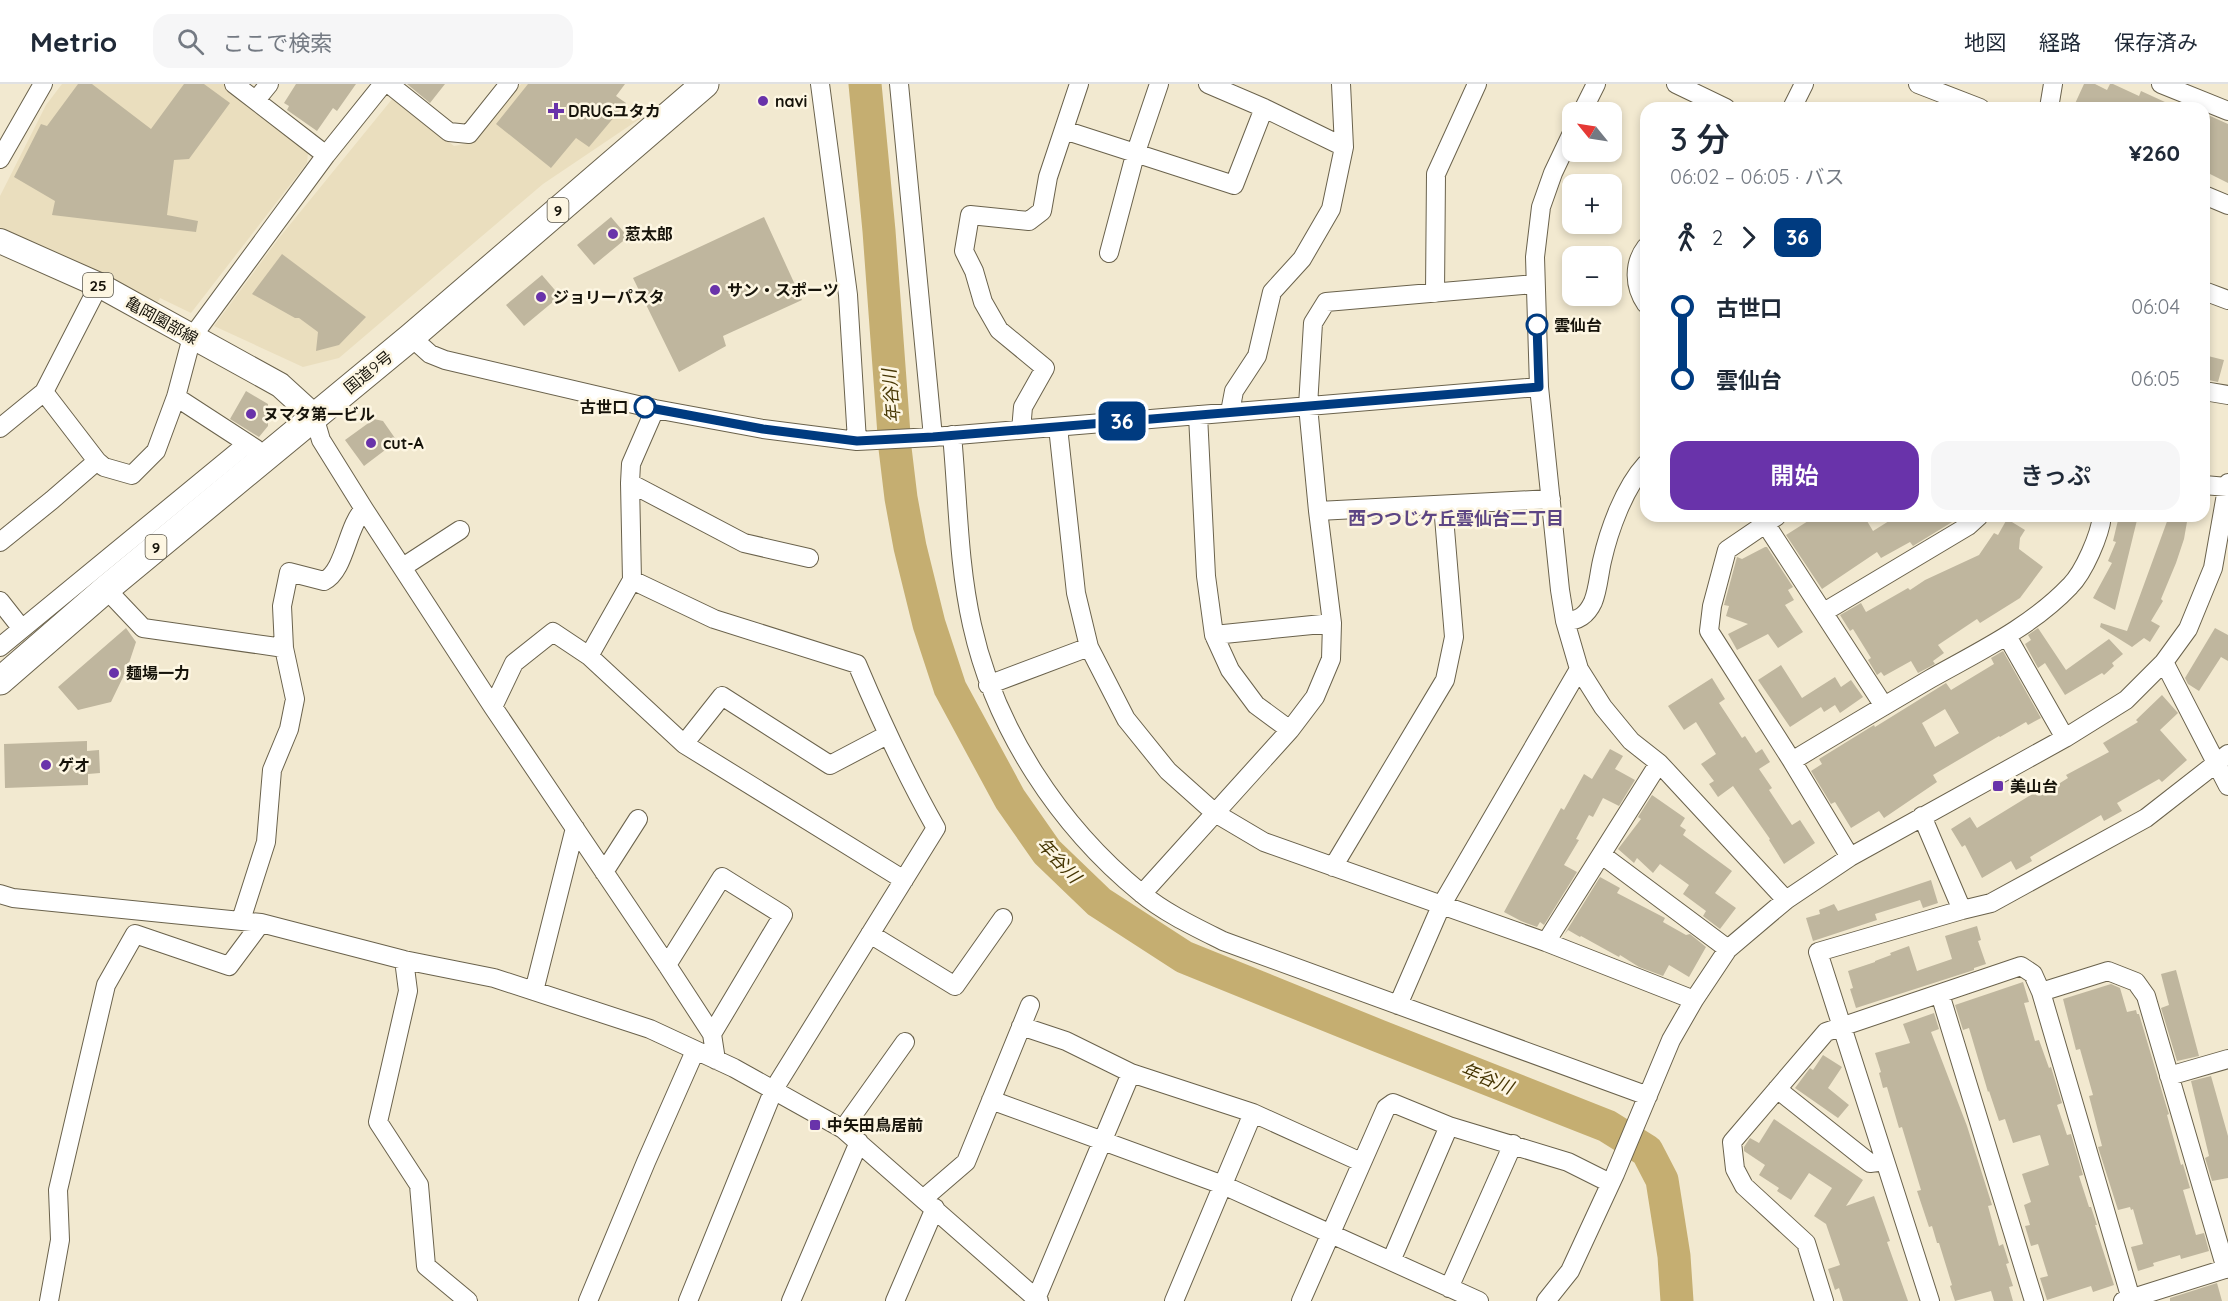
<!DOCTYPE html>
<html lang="ja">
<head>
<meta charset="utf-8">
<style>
	:root { --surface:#fff; --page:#f6f6f7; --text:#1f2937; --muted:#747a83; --line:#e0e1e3; --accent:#6933aa }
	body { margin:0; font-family:Quicksand,"Noto Sans JP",sans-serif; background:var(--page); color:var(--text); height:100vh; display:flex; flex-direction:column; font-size:22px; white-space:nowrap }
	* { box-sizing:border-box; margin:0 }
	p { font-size:20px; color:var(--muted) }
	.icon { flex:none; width:33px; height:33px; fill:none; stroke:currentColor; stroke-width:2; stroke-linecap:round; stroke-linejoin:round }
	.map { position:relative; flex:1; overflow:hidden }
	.details { position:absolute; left:1640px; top:18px; width:570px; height:420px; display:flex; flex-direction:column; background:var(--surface); border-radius:18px; box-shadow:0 3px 9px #0003 }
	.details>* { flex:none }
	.badge { padding:0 12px; border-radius:9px; font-size:21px; line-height:39px }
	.needle { width:39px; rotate:300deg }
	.fabs { position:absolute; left:1562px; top:18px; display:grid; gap:12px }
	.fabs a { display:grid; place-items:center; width:60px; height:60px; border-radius:12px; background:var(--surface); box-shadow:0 3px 9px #0003; font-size:30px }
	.map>.badge { position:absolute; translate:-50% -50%; box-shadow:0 0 0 3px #fff }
	.legs { display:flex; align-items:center; gap:9px; height:66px; padding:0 30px; font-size:20px }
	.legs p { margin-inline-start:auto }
	.head { display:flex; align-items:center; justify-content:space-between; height:102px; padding:0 30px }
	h1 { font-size:33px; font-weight:600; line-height:45px }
	.primary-button { display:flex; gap:12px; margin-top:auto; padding:12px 30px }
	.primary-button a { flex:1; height:69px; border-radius:18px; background:var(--accent); color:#fff; font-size:24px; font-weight:600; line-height:69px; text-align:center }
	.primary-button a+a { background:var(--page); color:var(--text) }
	ul { padding:0 30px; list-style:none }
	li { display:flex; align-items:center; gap:21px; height:72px; font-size:22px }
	li i { display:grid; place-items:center; width:9px; height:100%; margin:0 8px; background:currentColor }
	li i::after { content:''; width:15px; height:15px; margin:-8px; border:4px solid; border-radius:50%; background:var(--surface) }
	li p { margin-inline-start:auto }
	li:first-child i { background:linear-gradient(#0000 50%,currentColor 0) }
	li:last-child i { background:linear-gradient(currentColor 50%,#0000 0) }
	header { display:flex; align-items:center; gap:36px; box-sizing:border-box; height:84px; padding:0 30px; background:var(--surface); border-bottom:2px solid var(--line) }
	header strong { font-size:28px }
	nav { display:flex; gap:33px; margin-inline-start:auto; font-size:21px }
	.search { width:420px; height:54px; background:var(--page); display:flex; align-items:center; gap:15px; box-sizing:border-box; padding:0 21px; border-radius:18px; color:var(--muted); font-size:22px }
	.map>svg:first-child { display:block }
</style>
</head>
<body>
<header>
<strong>Metrio</strong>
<div class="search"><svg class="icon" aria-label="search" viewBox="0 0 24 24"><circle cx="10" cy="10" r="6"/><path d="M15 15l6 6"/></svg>ここで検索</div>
<nav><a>地図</a><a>経路</a><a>保存済み</a></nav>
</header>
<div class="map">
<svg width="2228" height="1217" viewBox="0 0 2228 1217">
	<rect width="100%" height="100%" fill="#f2e9d0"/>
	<path fill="#eadebe" d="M62 0H224L308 68 307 79 191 229 160 214 156 222 0 148V112L46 21Z
		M521 0H602L641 34 543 100 339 274 303 283 214 242 279 154 393 14 454 62 470 59Z"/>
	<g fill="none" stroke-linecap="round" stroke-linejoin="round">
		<path stroke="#c5ae71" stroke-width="33" d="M865 0 879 147 895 364 901 414 910 463 929 540 950 604 1010 715 1047 768 1099 818 1184 873 1379 952 1607 1042 1647 1067 1662 1096 1674 1172 1677 1217"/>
	</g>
	<path fill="#bfb69e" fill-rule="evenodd" d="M78 0H92L151 45 184 0H204L230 19 189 75 174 76 167 131 198 137 196 148 52 131 55 117 14 93 41 40 47 42Z
		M296 0H356L337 27 333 24 317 47 287 26 289 22 284 19Z
		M407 0H445L430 19Z
		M528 0H625L616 12 626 19 589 63 576 54 551 84 496 40Z
		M2084 0H2095L2107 6 2110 0H2113L2139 12 2141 7 2178 24H2073Z
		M2208 31 2228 40V99L2204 87V41Z
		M611 133 628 153 594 181 577 161Z
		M764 133 802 216 723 252 726 262 679 288 633 194Z
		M282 170 366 233 339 261 316 267 318 248 299 234H295L252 210Z
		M542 191 560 212 524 242 506 221Z
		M2204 271 2224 276 2218 298 2204 295Z
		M246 307 268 320V342L259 353 230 335Z
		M374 335 383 337 397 357 364 382 345 356Z
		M1816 432H1864L1873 447 1897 432H1962L1913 462 1910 458 1881 474 1877 468 1822 505 1786 451Z
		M2119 432H2138L2115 526 2093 514 2112 479 2108 477 2116 458 2113 457Z
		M2169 432H2188L2184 455 2176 479 2161 515 2163 517 2151 537 2160 542 2150 558 2144 554 2132 563 2100 543 2101 539 2127 547Z
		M2007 435 2025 446 2020 454 2019 465 2043 483 2020 514 1980 539 1977 535 1938 561 1944 569 1933 577 1935 580 1918 589 1911 577 1884 592 1881 588 1877 591 1868 576 1871 574 1853 545 1850 547 1840 531 1861 519 1866 528 1908 504 1910 506 1925 496 1979 471 1994 449 1998 451Z
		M1765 463H1767L1793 503 1788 506 1794 516 1785 521 1803 548 1778 564 1768 550 1737 566 1728 550 1748 540 1726 532 1729 522 1724 521 1737 473 1742 475Z
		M126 544 136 558 127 585 111 618 78 626 58 603Z
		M2038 544 2066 586 2109 555 2123 570 2112 579 2114 582 2104 591 2102 589 2065 611 2045 579 2038 584 2025 560 2031 556 2028 551Z
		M2215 544 2228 551V577L2221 573 2199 607 2188 600 2185 594Z
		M2003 567 2041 634 2028 641 2026 638 2000 653 1999 652 1933 691 1937 698 1884 734 1879 727 1851 744 1835 718 1831 720 1811 687 1822 680 1819 675 1874 641 1875 643 1946 599 1951 606 1994 580 1991 574ZM1945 625 1959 649 1935 663 1922 639Z
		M1781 581 1802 614 1835 593 1841 603 1851 596 1863 613 1840 629 1835 621 1824 628 1821 623 1790 643 1758 596Z
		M1712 594 1725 615 1719 619 1742 654 1745 652 1756 669 1762 665 1770 678 1759 685 1772 704 1769 706 1792 741 1800 736 1815 759 1784 780 1769 756 1770 755 1733 702 1718 713 1709 700 1714 697 1701 680 1716 670 1696 638 1684 646 1668 622Z
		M2162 611 2178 629 2160 646 2187 676 2162 698 2159 695 2117 719 2122 727 2104 737 2101 731 2030 773 2032 777 2016 786 2011 777 1982 794 1965 761 1962 763 1951 745 1970 733 1977 744 2042 704 2044 709 2068 694 2066 691 2109 668 2103 659 2138 638 2136 636Z
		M87 657V667L99 666 100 689 88 690V701L5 704 4 660Z
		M1610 665 1623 672 1615 685 1635 696 1619 722 1603 714 1593 733 1589 731 1576 755 1579 756 1564 781 1577 788 1544 841 1540 838 1537 843 1521 837 1504 828 1561 724 1564 726 1584 690 1592 695Z
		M1652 711 1685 734 1680 742 1686 746 1683 751 1732 787 1715 809 1736 824 1720 845 1703 832 1706 827 1683 810 1689 801 1660 780 1653 789 1637 774 1634 779 1618 765 1641 735 1638 733Z
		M1600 793 1620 804 1617 809 1665 834 1663 838 1686 851 1690 850 1706 863 1689 893 1669 881 1663 892 1639 883 1620 871 1619 873 1581 852 1580 853 1568 846 1564 851Z
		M1931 796 1938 819 1923 824 1920 816 1875 830 1877 836 1813 857 1806 834 1820 830 1819 826 1834 820 1838 827Z
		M1977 842 1981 856 1978 857 1986 880 1974 884V886L1856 924 1850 905 1853 904 1848 887 1875 878V877L1891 871 1890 869 1909 862 1917 887 1952 875 1945 852Z
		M2176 886 2199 972 2177 977 2161 924 2169 921 2161 890Z
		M2023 898 2029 918 2024 919 2035 957 2039 956 2049 984 2051 983 2062 1019 2057 1021 2067 1051 2071 1050 2083 1091 2079 1092 2089 1123H2091L2097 1141H2095L2114 1201 2093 1208 2091 1202 2047 1216 2040 1194 2048 1192 2038 1160 2031 1162 2025 1142 2030 1141 2024 1121 2031 1118 2022 1090 2049 1081 2040 1051 2013 1059 2005 1035 1999 1037 1989 1007 1988 1008 1969 944 1963 946 1955 921Z
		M2111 900 2120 904 2127 928 2136 926 2137 930H2139L2166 1021 2169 1030 2167 1031 2181 1081 2183 1080 2190 1104 2183 1106 2196 1151 2204 1149 2209 1167 2181 1175 2180 1171 2153 1179 2154 1182 2138 1187 2131 1163 2143 1160 2133 1125 2131 1126 2130 1123 2118 1126 2098 1063 2102 1062 2089 1012 2093 1011 2080 965 2076 966 2063 915Z
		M1934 929 1939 945 1931 948 1967 1042 1992 1121 1988 1122 1999 1162 2003 1160 2009 1179 2006 1180 2013 1202 2009 1203 2013 1217H1994L1991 1207 1955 1217 1950 1202 1952 1201 1939 1159H1937L1932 1142 1929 1143 1917 1107 1921 1106 1902 1043 1899 1044 1887 1003 1883 1004 1879 989 1881 988 1875 969 1910 959 1903 940Z
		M1823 971 1842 983 1828 1004 1849 1021 1838 1034 1795 1004 1810 984 1813 986Z
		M2211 992 2228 1052V1094L2212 1097 2205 1074 2209 1072 2191 997Z
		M1774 1035 1863 1096 1846 1122 1874 1112 1890 1157 1887 1158 1908 1217H1843L1839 1204 1835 1206 1828 1185 1840 1181 1826 1140 1814 1132 1832 1104 1809 1089 1791 1116 1777 1107 1779 1104 1759 1091 1765 1081 1744 1067V1063L1750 1054 1759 1059Z
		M2217 1199 2222 1217H2170V1214Z"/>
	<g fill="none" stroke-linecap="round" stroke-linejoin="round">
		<g stroke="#6a624c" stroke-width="20">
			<path id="minor" d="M234 0 326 71
				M389 0 449 48 469 50 509 0
				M820 0 848 211 857 357
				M899 0 933 353
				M1208 0 1264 24
				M1676 0 1726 24
				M1918 0 1980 24
				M2161 0 2228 27
				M256 16 269 0
				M1792 24 1804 0
				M2049 24 2053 0
				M1582 28 1596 0
				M1064 46 1234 101 1264 24 1344 63
				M1572 49 1553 89 1541 123 1535 173 1539 303 1560 506 1565 537 1579 585 1603 623 1631 657 1659 679 1786 816
				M0 75 43 0
				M2204 111 2228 121
				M1646 163C1633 180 1634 203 1646 220
				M1109 169 1135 71 1159 0
				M2204 207 2228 216
				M1435 209 1436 90 1477 0
				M411 253 430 270 445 276 655 325 763 345 857 357 933 353 1539 303
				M2204 307 2228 311
				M44 308 97 377 104 383 132 391 156 367 176 313 192 253 326 71 383 0
				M176 313 256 365
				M1230 328 1234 307 1257 272 1272 208 1302 175 1331 125 1344 63 1341 0
				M1198 331 1206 492 1214 551 1230 586 1256 621 1290 646
				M314 332 321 356 364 425 493 623 667 881 712 950 716 976
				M1058 343 1076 509 1089 563 1126 635 1168 687 1215 729 1264 758 1546 858 1694 916
				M0 344 44 308 99 201
				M1021 346 1023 323 1045 284 999 246 983 218 974 187 964 167 970 131 1029 137 1042 127 1048 93 1079 0
				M952 351C958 414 958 479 972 541 995 645 1059 742 1141 809 1165 829 1195 843 1223 857L1648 1012
				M630 399 744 459 809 474
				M2204 401 2227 403
				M1318 427 1551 415
				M1777 432 1727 466 1712 522 1709 547 1792 677 1850 773
				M1765 439 1884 622
				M0 458 52 416 97 377
				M403 483 460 446
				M632 496 714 535 857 580C881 637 906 691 936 744L774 1005 688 1217
				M106 505 143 544 284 564
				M0 517 22 545
				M1824 528 1968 442 1979 432
				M1565 537C1579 537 1587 531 1593 518 1598 506 1599 490 1602 477 1609 446 1624 404 1646 380
				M1214 551 1332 539
				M2007 552 2065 654
				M0 563 247 360
				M589 572 632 496 630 399 631 380 655 325
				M2164 578 2228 702
				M988 601 1089 563
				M493 623 514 579 553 548 589 572 684 660 904 796
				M684 660 722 612 830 681 887 651
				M1792 677C1838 649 1884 622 1930 595 1978 568 2031 543 2070 502 2084 488 2100 451 2102 432
				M1922 732 1962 826
				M1602 771 1728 865
				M1333 783 1445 596 1454 553 1443 421
				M604 788 638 735
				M0 810 13 814 261 839 404 876 494 894 650 945 734 984 843 1045 1039 1217
				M1142 810 1290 646 1315 613 1331 575 1332 539 1318 427 1308 322 1313 239 1326 218 1535 200
				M241 836 266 758 272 686 289 645 295 615 284 564 282 522 289 488 324 497C345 487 347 442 364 425
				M870 850 955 902 1003 834
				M1546 858 1659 679
				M404 876 408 907 378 1038 419 1101 426 1182 468 1217
				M667 881 722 793 783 831 712 950
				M534 907 575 744
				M2041 908 2108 887 2136 898 2146 912 2226 1185
				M1940 910 2034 1217
				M1398 921 1441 822 1579 585
				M1021 942 1066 957 1131 989 1253 1029 1361 1078
				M2169 992 2228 975
				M1777 1005 1870 1079 1885 1077
				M991 1016 1223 1101 1479 1217
				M843 1045 905 958
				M923 1115 966 1078 1030 921
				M1391 1177 1449 1042
				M1449 1204 1513 1060
				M1036 1215 1131 989
				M49 1217 60 1156 58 1106 106 901 135 850 229 882 261 839
				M588 1217 646 1078 695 967
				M791 1217 859 1058
				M895 1217 935 1124
				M1174 1217 1253 1029
				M1301 1217 1386 1024 1393 1019 1449 1042 1568 1078 1610 1099
				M1546 1217 1570 1187 1615 1090 1671 956 1694 916 1728 865 1786 816 1850 773 2065 654 2126 616 2164 578 2188 545 2213 484 2228 399
				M1824 1217 1806 1159 1744 1102 1735 1085 1732 1058 1826 948 2021 882 2033 890 2041 908 2131 1215
				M1930 1217 1818 868 1962 826 1991 819 2146 734 2228 670
				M2123 1217 2228 1184"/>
		</g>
		<g stroke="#6a624c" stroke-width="26">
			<path id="major" d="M0 157 99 201 280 301 314 332"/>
		</g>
		<g stroke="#6a624c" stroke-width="29">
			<path id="highway" d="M0 597 106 505 411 253 705 0"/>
		</g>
		<use href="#minor" stroke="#fff" stroke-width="18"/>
		<use href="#major" stroke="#fff" stroke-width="24"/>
		<use href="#highway" stroke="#fff" stroke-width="27"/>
	</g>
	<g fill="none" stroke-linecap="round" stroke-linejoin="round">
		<g stroke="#fff" stroke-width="14">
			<path id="line-1" d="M645 323 763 345 857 357 933 353 1539 303 1537 241"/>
		</g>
		<use href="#line-1" stroke="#003b80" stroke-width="9"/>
	</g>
	<g fill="#6933aa" stroke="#fdf6e2" stroke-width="2">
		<circle cx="763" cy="17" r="6"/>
		<path d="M553 18h6v6h6v6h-6v6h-6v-6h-6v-6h6z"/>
		<circle cx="613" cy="150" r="6"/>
		<circle cx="715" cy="206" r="6"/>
		<circle cx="541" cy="213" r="6"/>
		<circle cx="251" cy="330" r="6"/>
		<circle cx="371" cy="359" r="6"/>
		<circle cx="114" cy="589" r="6"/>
		<circle cx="46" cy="681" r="6"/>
		<rect x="1992" y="696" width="12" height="12" rx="3"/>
		<rect x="809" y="1035" width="12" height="12" rx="3"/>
	</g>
	<g fill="#fff" stroke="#003b80" stroke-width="3">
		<circle cx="1537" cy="241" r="10"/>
		<circle cx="645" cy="323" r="10"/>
	</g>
	<g text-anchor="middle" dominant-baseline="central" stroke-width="5" stroke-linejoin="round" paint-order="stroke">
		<g fill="#fdf6e2" stroke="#5b574b" stroke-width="1.5">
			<rect x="547.5" y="114" width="21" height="24" rx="4.5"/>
			<rect x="83" y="189" width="30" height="24" rx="4.5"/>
			<rect x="145.5" y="451" width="21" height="24" rx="4.5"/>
		</g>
		<g font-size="15" font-weight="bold" fill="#16130a">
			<text x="558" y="126">9</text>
			<text x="98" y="201">25</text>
			<text x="156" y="463">9</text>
		</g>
		<g font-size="16" font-weight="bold" fill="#16130a" stroke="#fdf6e2" text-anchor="start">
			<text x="775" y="17">navi</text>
			<text x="568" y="27">DRUGユタカ</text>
			<text x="625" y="150">荵太郎</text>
			<text x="727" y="206">サン・スポーツ</text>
			<text x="553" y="213">ジョリーパスタ</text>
			<text x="263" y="330">ヌマタ第一ビル</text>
			<text x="383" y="359">cut-A</text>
			<text x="126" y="589">麺場一力</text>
			<text x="58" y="681">ゲオ</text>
			<text x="2010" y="702">美山台</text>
			<text x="827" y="1041">中矢田鳥居前</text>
		</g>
		<g font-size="16" fill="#16130a" stroke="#fdf6e2">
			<text transform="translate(162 236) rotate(29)">亀岡園部線</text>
			<text transform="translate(368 288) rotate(-39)">国道9号</text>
		</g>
		<g font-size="16" font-weight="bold" fill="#16130a" stroke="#fdf6e2" text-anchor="start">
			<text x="1554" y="241">雲仙台</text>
			<text x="628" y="323" text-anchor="end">古世口</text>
		</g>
		<g font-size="18" font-style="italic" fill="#473704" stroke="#fdf6e2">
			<text transform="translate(891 312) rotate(-95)">年谷川</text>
			<text transform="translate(1059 776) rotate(47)">年谷川</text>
			<text transform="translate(1487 994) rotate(22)">年谷川</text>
		</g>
		<g font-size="18" font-weight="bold" fill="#5d4684" stroke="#fdf6e2">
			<text x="1456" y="434">西つつじケ丘雲仙台二丁目</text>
		</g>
	</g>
</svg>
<div class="fabs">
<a><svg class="needle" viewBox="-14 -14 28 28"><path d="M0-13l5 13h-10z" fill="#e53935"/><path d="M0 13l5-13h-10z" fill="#747a83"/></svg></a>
<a>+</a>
<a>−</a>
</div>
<b class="badge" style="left:1122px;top:337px;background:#003b80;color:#fff">36</b>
<section class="details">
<div class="head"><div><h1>3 分</h1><p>06:02 – 06:05 · バス</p></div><b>¥260</b></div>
<div class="legs"><svg class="icon" aria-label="walk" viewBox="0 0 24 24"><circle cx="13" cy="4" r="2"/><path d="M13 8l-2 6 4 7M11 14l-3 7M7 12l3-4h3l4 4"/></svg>2<svg class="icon" aria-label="forward" viewBox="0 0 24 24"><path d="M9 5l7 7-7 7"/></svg><b class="badge" style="background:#003b80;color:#fff">36</b></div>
<ul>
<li><i style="color:#003b80"></i><b>古世口</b><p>06:04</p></li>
<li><i style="color:#003b80"></i><b>雲仙台</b><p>06:05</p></li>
</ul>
<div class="primary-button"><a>開始</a><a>きっぷ</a></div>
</section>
</div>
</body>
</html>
